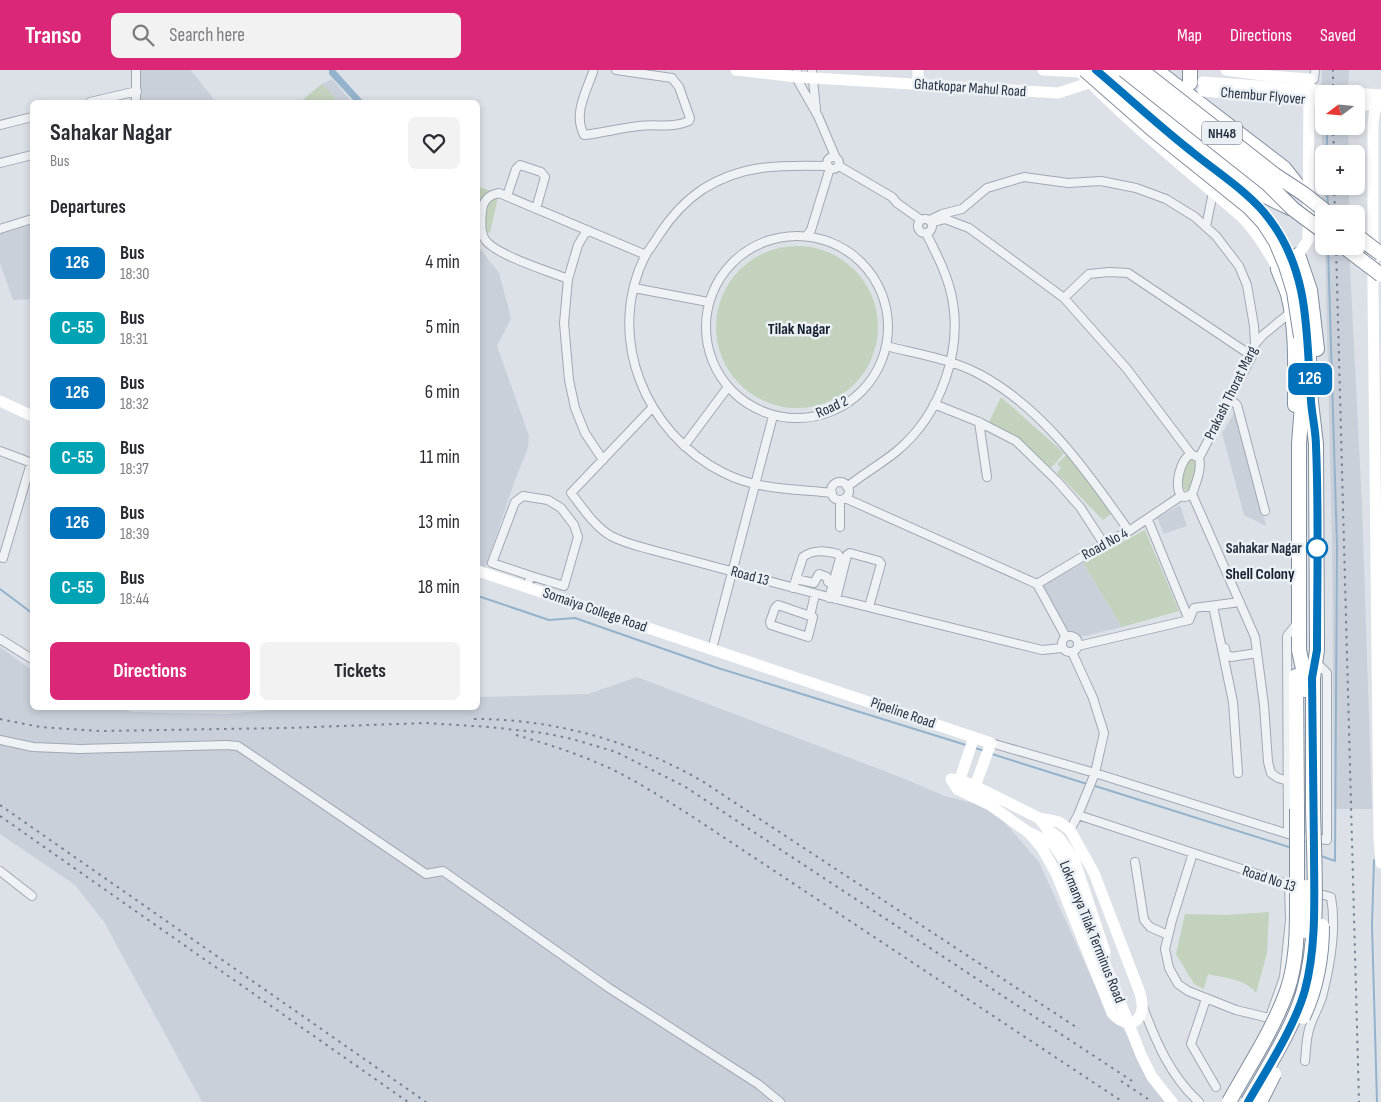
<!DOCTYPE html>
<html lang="en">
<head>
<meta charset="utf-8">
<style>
	:root { --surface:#fff; --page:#f2f2f3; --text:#2b2b33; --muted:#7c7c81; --accent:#db2777 }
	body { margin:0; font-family:"Sofia Sans Condensed",sans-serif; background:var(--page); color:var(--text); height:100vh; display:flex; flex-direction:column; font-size:19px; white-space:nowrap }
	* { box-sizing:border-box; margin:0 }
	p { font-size:16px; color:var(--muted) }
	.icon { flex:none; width:28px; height:28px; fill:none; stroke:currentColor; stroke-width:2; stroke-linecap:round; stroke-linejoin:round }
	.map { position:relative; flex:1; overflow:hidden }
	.panel { position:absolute; left:30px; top:30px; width:450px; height:610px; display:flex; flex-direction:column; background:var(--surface); border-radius:8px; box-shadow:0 2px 8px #0003 }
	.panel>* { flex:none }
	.badge { padding:0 10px; border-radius:8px; font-size:18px; line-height:32px }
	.needle { width:32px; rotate:254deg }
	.buttons { position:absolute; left:1315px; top:15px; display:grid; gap:10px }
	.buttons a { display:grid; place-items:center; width:50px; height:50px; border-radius:8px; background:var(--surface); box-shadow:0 2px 8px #0003; font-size:25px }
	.map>.badge { position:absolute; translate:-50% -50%; box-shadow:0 0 0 2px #fff }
	h2 { padding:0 20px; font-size:19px; line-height:45px }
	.round { display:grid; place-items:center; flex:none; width:52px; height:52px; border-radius:8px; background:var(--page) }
	.overview { display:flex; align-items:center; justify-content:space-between; height:85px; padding:0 20px }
	h1 { font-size:24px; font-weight:700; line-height:38px }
	.button { display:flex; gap:10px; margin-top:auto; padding:10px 20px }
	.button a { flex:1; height:58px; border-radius:8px; background:var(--accent); color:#fff; font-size:20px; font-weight:700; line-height:58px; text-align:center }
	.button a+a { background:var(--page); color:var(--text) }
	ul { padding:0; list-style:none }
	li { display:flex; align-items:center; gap:15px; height:65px; padding:0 20px }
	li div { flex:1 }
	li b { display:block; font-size:19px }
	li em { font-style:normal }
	li .badge { min-width:55px; font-weight:700; text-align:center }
	header { display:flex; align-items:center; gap:30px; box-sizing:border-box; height:70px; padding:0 25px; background:var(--accent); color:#fff }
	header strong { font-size:24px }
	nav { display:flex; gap:28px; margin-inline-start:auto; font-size:18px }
	.search { width:350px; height:45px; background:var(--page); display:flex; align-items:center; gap:12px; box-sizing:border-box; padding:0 18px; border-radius:8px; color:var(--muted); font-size:19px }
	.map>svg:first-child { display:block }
</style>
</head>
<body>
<header>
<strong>Transo</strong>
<div class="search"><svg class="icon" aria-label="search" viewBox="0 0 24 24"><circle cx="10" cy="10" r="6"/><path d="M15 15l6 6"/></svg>Search here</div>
<nav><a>Map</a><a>Directions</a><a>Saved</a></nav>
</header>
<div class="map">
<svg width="1381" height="1032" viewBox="0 0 1381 1032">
	<rect width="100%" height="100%" fill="#dce1e7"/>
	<path fill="#cad0da" d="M136 0H191L216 32H137Z
		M1322 0H1349L1348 24H1324V56H1348L1349 84H1324V116H1349V144H1324L1321 38Z
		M332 9 352 32H300L322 14Z
		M32 155V249L30 229 13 230 0 193V164Z
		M478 176 499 203 508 236 511 249 497 276 529 366 528 378 515 410 484 502 478 500Z
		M1325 176H1349L1362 435 1372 739H1334L1332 475Z
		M1236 340 1266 456 1244 445 1222 363Z
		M1180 435 1187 456 1164 464 1157 448Z
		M1083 493 1122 557 1072 569 1043 515Z
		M0 577 32 600V638H115L133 642 225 644 293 638H478V627L588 624 637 607 900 707 945 726 992 738 1039 792 1098 922 1132 972 1167 1032H202L104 852 75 815 0 764Z"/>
	<path fill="#c3d2bc" d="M322 14 339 32H300Z
		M478 117 499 123 490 163 478 159Z
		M716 257a81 81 0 1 1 162 0a81 81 0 1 1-162 0Z
		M1001 327 1064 383 1051 398 989 352Z
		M1068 383 1115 441 1103 450 1057 403 1061 398 1057 394Z
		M1190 388 1194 389C1197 398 1194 413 1188 421L1184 420 1182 413 1186 390Z
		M1145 460 1179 541 1122 557 1083 493Z
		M1269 842 1267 883 1256 923C1246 909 1224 908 1208 904L1204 919 1194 914 1176 884 1185 844 1226 845Z"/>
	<path fill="#94b2cb" d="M329 0H335L364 32H355L329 4Z"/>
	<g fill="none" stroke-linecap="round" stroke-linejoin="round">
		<path stroke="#94b2cb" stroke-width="2" d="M1327 56V84
			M1327 116 1328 136
			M0 519 32 543
			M478 526 549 550 575 548 718 598 966 675
			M975 678 985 681
			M992 684 1087 714
			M1092 715 1292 778
			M1321 786 1335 791 1337 476 1328 176
			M1374 790 1372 855 1377 1032"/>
		<g stroke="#a1a8b1" stroke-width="10">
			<path id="street" d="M136 0V32
				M797 0 798 11 818 46 835 86
				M812 0 816 39
				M593 2C586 22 573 44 584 65 603 63 620 58 639 56 655 54 674 58 689 51L690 48 679 17 672 8 616 0
				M1309 9H1314L1315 0
				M90 32 137 21
				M0 55 32 47
				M827 93a6 6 0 1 1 12 0a6 6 0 1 1-12 0Z
				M0 93 32 85
				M828 96C782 95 743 94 703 119 685 131 670 148 659 165 655 172 650 178 646 184 604 266 645 364 724 403 757 420 796 419 832 423
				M839 96 892 127 897 133 921 150
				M507 126 516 99 520 95 541 102 545 107 536 139
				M918 156a7 7 0 1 1 14 0a7 7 0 1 1-14 0Z
				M930 150 942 144 962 139 987 118 1024 107 1068 113 1101 111 1136 118 1166 129 1195 147 1216 166 1239 196 1247 215 1254 256 1255 274
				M934 152 945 149 969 158 1064 228 1127 299 1191 384 1199 388
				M1206 157 1213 122
				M0 159 32 149
				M587 160 578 175 568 209 564 253 569 310 575 338 585 363 603 390
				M808 164 811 160 830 98
				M706 257a91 91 0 1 1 182 0a91 91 0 1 1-182 0Z
				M568 209C548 201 499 186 486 171 480 164 481 150 482 141 483 130 489 125 499 123L646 185
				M634 218 708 232
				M1064 228 1089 204 1109 202 1128 203 1252 286
				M886 276C918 284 952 289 981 305 1045 340 1088 403 1129 461
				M1230 329 1237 335 1265 441
				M934 334 979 352 1016 371 1057 411 1080 437 1104 474
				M652 338 571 423C583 438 594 456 611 466 624 473 638 476 652 480L836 529 1042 580 1062 578
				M979 352 987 407
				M684 376 728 317
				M0 381 32 393
				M1199 388 1252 286 1255 274 1263 265 1291 242
				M831 421a9 9 0 1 1 18 0a9 9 0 1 1-18 0Z
				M847 417C863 404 881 394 897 381 941 344 964 279 951 223 946 202 936 183 926 163
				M1192 424 1255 567 1264 635 1268 692 1271 703 1278 708 1288 711
				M1181 426C1174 415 1180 390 1191 384
				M845 428 1037 514
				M1148 450 1189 550
				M840 457V430
				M3 488 31 393
				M796 509 814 513 819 504 827 507 828 512 833 514
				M1037 514 1104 474 1129 461 1181 426 1185 427 1192 424C1196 413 1202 399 1199 388
				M1037 514 1066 567
				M526 517 531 506 564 516 578 467 574 455 561 438 548 430 523 426 515 432 492 493 531 506
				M793 518 803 487C813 479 826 481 838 484L840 488 829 528
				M836 529 847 485 850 483 879 491 881 494 869 537
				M778 535 813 547 808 567 771 555 770 552 775 538Z
				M1213 536 1233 632 1238 703
				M810 546 815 524
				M1189 550 1194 538 1240 532
				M1062 574a8 8 0 1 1 16 0a8 8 0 1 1-16 0Z
				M0 569 32 589
				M1078 576 1189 550
				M1225 578 1226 584 1231 587 1257 583
				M712 579 773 346
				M0 670 33 677 80 679 226 675 238 676 426 804 443 801 609 918 758 1014 780 1032
				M991 673 1095 703 1288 764 1327 770V603L1320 596
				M1078 745 1299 818
				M1070 760 1078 745 1095 703 1104 663 1093 628 1072 582
				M1288 764 1287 566 1298 552
				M1193 783 1172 850 1165 879 1169 898 1178 914 1188 921 1236 940 1269 948
				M1135 792 1144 850 1150 857 1168 865
				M0 801 32 826
				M1206 929 1191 974 1216 1017
				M1143 937C1156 972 1171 1007 1199 1032
				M1271 944 1284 907 1290 850 1289 815
				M1305 991C1306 982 1306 972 1308 964 1310 951 1318 940 1322 927 1330 896 1337 859 1331 827L1312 822"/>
		</g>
		<g stroke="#828f9f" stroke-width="16">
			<path id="highway" d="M1109 0 1179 59 1263 125 1290 138
				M1156 0 1284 98 1302 121
				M1190 13V0
				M1308 266 1311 332 1316 374 1317 580 1313 608V738
				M1303 322 1299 374V580L1305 608V620
				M1295 335C1295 298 1297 260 1288 224 1285 216 1281 207 1278 199L1298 185 1310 220 1317 279
				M1296 606 1297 739"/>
		</g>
		<use href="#street" stroke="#eff2f5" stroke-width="8"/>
		<path stroke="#fff" stroke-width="11" d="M736 0 797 7 1058 23 1089 13 1129 14
			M918 0V14
			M1043 0 1116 4
			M1078 0C1128 53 1186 99 1242 147 1257 163 1267 179 1278 199
			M1226 0 1270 6 1309 9 1308 170 1298 185
			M1379 27 1375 38 1373 54V218L1379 767 1381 793
			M0 331 32 346
			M478 501 991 673 975 716
			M951 709 960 710 975 716 1039 748 1048 760 1059 768 1074 789 1105 882
			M951 709 957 719 990 735 1028 762 1053 774 1066 793 1076 818
			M958 715 974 667
			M1028 762 1042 778 1056 803 1112 943C1122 955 1139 958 1142 939 1143 934 1141 928 1140 923L1094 803 1070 760 1059 752 1039 748"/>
		<use href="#highway" stroke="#fff" stroke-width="14"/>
		<path stroke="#748192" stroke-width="2" stroke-dasharray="2.5 5" stroke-linecap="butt" d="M1333 24V0
			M1333 56 1334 84
			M1334 116 1335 144
			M1336 176 1359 1032
			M0 649 40 657 100 661 285 658 426 653 489 657 544 663 572 669 616 682 684 716 1132 1011
			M474 649C555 649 632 671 702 711L1079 959
			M516 665C554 676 592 688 627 707 649 719 669 732 690 745L1123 1032
			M0 735 426 1032
			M0 746 408 1032
			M1121 1011 1148 1029"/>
		<g stroke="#828f9f" stroke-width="16" stroke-linecap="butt">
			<path id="highway-bridge" d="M1085 0 1152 59 1249 137 1264 153 1276 172 1286 196 1294 222 1301 267
				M1124 0 1268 114 1293 139 1324 162
				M1141 0 1275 105 1304 124 1329 144
				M1356 165 1381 184
				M1343 176 1381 205
				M1306 861V817
				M1303 947C1317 917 1322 889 1322 856
				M1229 1032C1249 996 1273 960 1287 921 1298 889 1297 855 1297 823 1297 795 1297 767 1297 739
				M1248 1032C1267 998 1294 957 1304 920 1320 863 1314 797 1313 738
				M1260 1032 1274 1004"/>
		</g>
		<path stroke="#fff" stroke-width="11" d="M1203 12 1381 25
			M1203 21 1324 31
			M1356 34 1381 36
			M1097 873 1141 985 1152 1007 1172 1032"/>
		<use href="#highway-bridge" stroke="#fff" stroke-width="14"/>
	</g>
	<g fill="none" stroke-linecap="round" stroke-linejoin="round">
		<g stroke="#fff" stroke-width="11">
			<path id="line" d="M1096 0C1128 27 1158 55 1191 81 1215 101 1252 124 1270 150 1311 205 1306 267 1311 331 1312 346 1316 361 1316 376 1319 444 1317 512 1317 580L1312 608C1313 665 1313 723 1314 780 1314 826 1317 875 1305 920 1295 956 1267 999 1248 1032"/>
		</g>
		<use href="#line" stroke="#0072bc" stroke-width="8"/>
	</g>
	<circle fill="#fff" stroke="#0072bc" stroke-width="2.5" cx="1317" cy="478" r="10"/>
	<g text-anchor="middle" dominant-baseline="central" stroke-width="5" stroke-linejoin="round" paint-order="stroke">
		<rect fill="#ebf0f5" stroke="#606a76" stroke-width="1" x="1202" y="51.5" width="40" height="23" rx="4"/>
		<g font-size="14" font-weight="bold" fill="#25303f">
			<text x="1222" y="63">NH48</text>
		</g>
		<g font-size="15" fill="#25303f" stroke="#ebf0f5">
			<text transform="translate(970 18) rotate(4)">Ghatkopar Mahul Road</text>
			<text transform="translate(1263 26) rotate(5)">Chembur Flyover</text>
			<text transform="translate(1231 323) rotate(-64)">Prakash Thorat Marg</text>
			<text transform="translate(832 337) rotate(-24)">Road 2</text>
			<text transform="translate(1105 474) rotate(-29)">Road No 4</text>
			<text transform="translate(750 506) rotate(15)">Road 13</text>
			<text transform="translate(595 540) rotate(19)">Somaiya College Road</text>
			<text transform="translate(903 643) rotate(19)">Pipeline Road</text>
			<text transform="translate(1269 809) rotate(18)">Road No 13</text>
			<text transform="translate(1092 862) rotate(68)">Lokmanya Tilak Terminus Road</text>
		</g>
		<g font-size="15" font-weight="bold" fill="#25303f" stroke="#ebf0f5" text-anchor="end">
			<text x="1302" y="478">Sahakar Nagar</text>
		</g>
		<g font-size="16" font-weight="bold" fill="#17212f" stroke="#ebf0f5">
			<text x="799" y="259">Tilak Nagar</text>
			<text x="1260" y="504">Shell Colony</text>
		</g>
	</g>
</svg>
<div class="buttons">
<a><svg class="needle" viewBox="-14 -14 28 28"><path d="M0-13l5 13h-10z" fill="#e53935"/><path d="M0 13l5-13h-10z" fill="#7c7c81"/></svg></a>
<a>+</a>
<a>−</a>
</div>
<b class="badge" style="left:1310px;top:309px;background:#0072bc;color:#fff">126</b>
<section class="panel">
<div class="overview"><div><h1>Sahakar Nagar</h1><p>Bus</p></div><a class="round"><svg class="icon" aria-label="heart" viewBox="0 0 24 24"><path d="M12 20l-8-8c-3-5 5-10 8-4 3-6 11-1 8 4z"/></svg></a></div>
<h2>Departures</h2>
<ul>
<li><span class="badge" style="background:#0072bc;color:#fff">126</span><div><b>Bus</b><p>18:30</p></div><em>4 min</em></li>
<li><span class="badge" style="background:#00a3b4;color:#fff">C-55</span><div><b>Bus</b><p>18:31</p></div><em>5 min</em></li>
<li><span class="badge" style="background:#0072bc;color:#fff">126</span><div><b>Bus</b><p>18:32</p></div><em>6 min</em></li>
<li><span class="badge" style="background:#00a3b4;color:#fff">C-55</span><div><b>Bus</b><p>18:37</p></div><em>11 min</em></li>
<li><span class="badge" style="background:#0072bc;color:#fff">126</span><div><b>Bus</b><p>18:39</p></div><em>13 min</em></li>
<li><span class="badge" style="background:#00a3b4;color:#fff">C-55</span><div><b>Bus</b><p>18:44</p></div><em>18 min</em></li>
</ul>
<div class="button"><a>Directions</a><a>Tickets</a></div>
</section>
</div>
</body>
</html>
